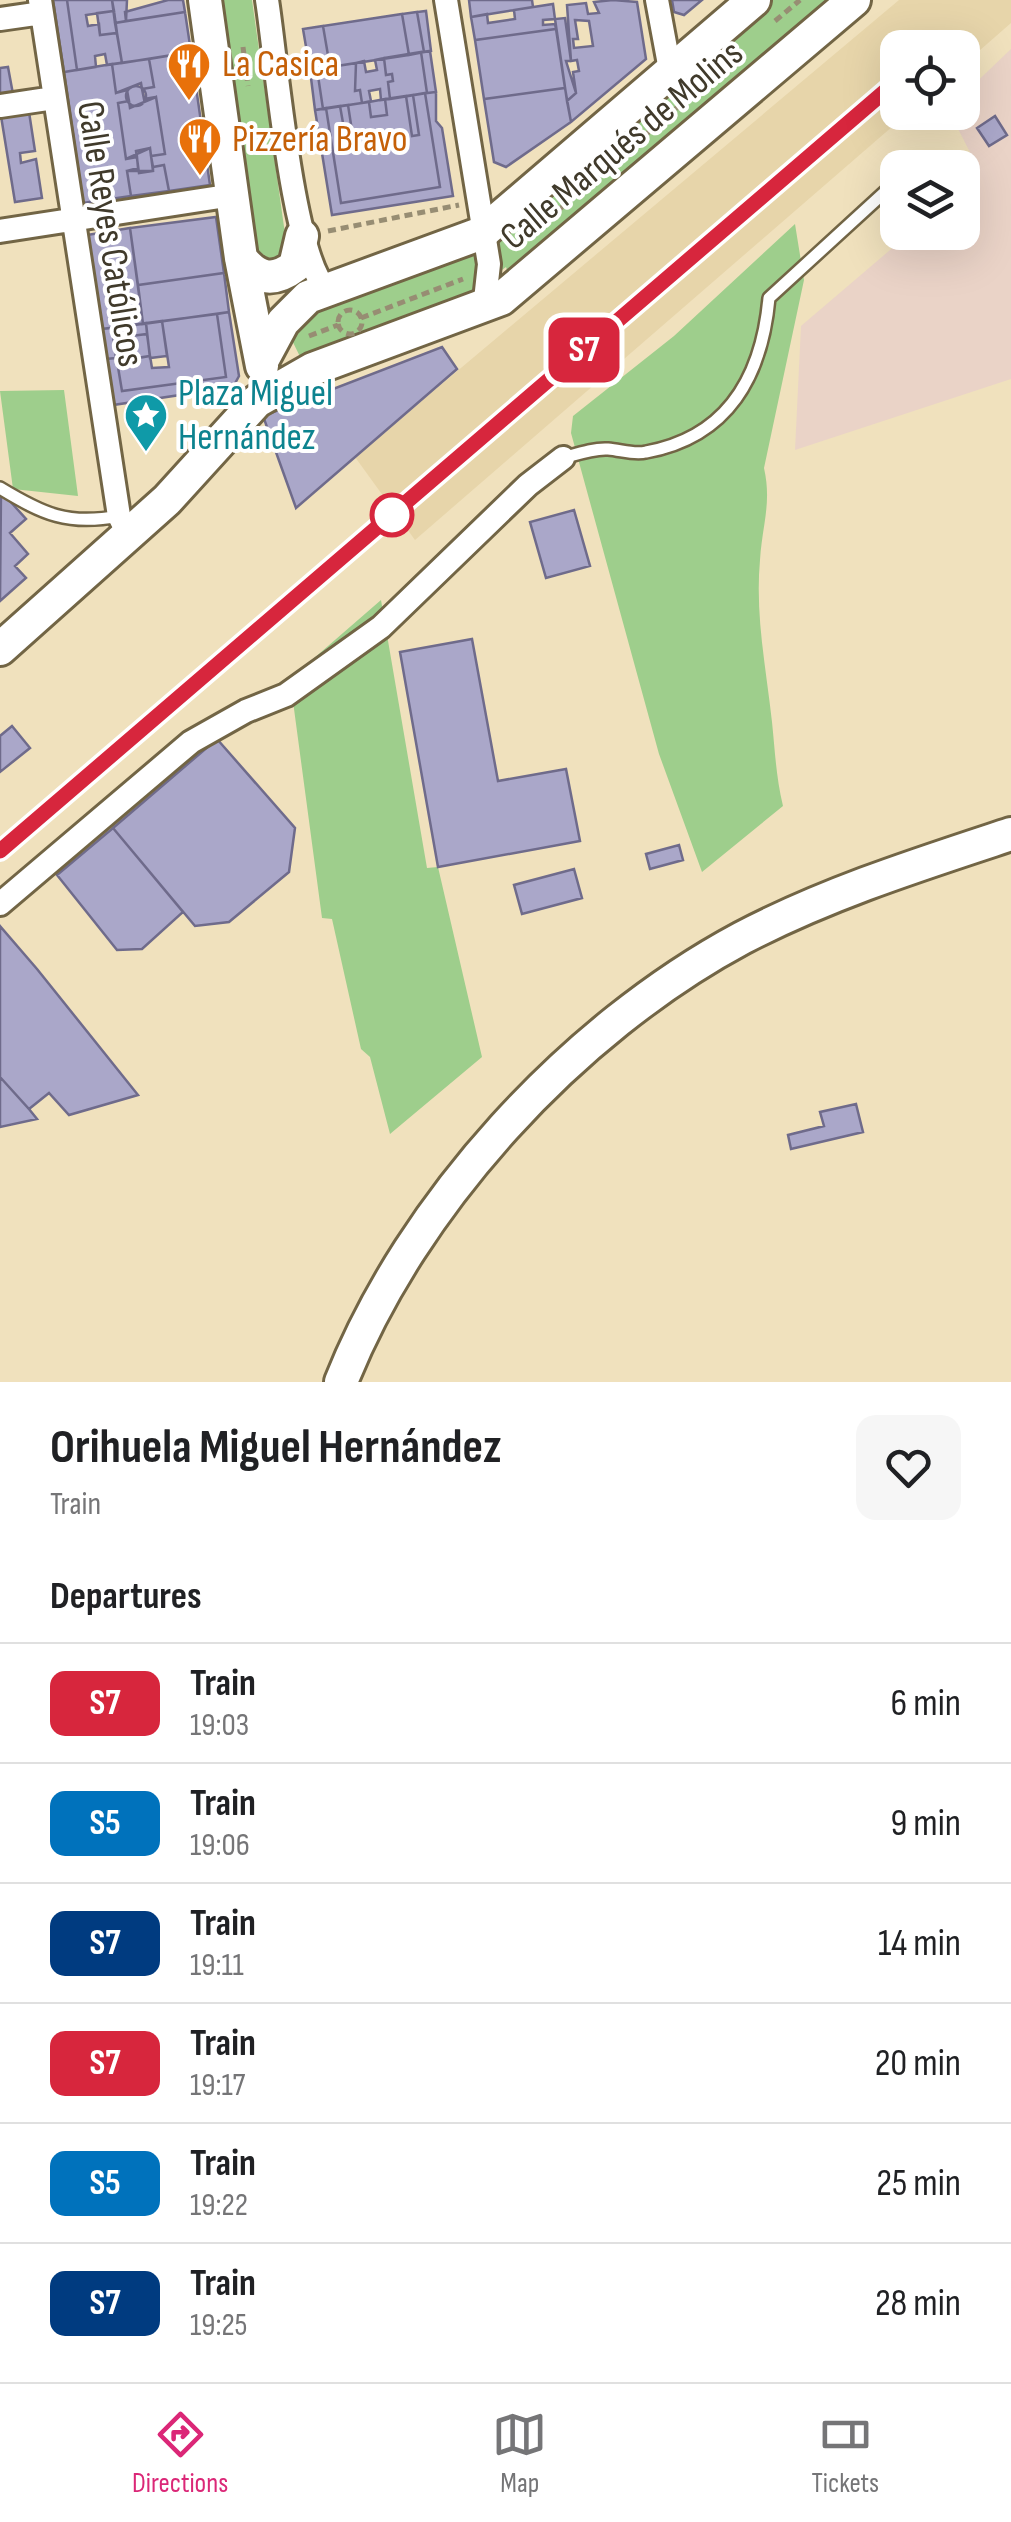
<!DOCTYPE html>
<html lang="en">
<head>
<meta charset="utf-8">
<style>
	:root { --surface:#fff; --page:#f6f6f6; --text:#202124; --muted:#757577; --line:#e0e0e0; --accent:#db2777 }
	body { margin:0; font-family:"Sofia Sans Condensed",sans-serif; background:var(--page); color:var(--text); height:100vh; display:flex; flex-direction:column; font-size:38px; white-space:nowrap }
	* { box-sizing:border-box; margin:0 }
	p { font-size:32px; color:var(--muted) }
	.icon { flex:none; width:55px; height:55px; fill:none; stroke:currentColor; stroke-width:2; stroke-linecap:round; stroke-linejoin:round }
	.map { position:relative; height:1382px; overflow:hidden }
	.panel { display:flex; flex-direction:column; background:var(--surface); flex:1 }
	.panel>* { flex:none }
	.badge { padding:0 20px; border-radius:15px; font-size:35px; line-height:65px }
	.fabs { position:absolute; left:880px; top:30px; display:grid; gap:20px }
	.fabs a { display:grid; place-items:center; width:100px; height:100px; border-radius:20px; background:var(--surface); box-shadow:0 10px 40px #0002; font-size:50px }
	.map>.badge { position:absolute; translate:-50% -50%; box-shadow:0 0 0 5px #fff }
	h2 { padding:0 50px; font-size:38px; line-height:90px }
	.round { display:grid; place-items:center; flex:none; width:105px; height:105px; border-radius:20px; background:var(--page) }
	.head { display:flex; align-items:center; justify-content:space-between; height:170px; padding:0 50px }
	h1 { font-size:48px; font-weight:700; line-height:75px }
	ul { padding:0; list-style:none }
	li { display:flex; align-items:center; gap:30px; height:120px; padding:0 50px; border-top:2px solid var(--line) }
	li div { flex:1 }
	li b { display:block; font-size:38px }
	li em { font-style:normal }
	li .badge { min-width:110px; font-weight:700; text-align:center }
	.dock { display:flex; justify-content:space-around; align-items:center; height:140px; border-top:2px solid var(--line); background:var(--surface); font-size:28px; color:var(--muted) }
	.dock a { display:grid; justify-items:center; gap:5px }
	.dock .on { color:var(--accent) }
	.map>svg:first-child { display:block }
</style>
</head>
<body>
<div class="map">
<svg width="1011" height="1382" viewBox="0 0 1011 1382">
	<rect width="100%" height="100%" fill="#f0e1bd"/>
	<path fill="#e7d5aa" d="M899 0H1011V23L963 65 962 48H898V112L908 113 415 540 355 457Z"/>
	<path fill="#ead3c7" d="M1011 49V379L795 450 801 326 910 233 962 232 963 187 980 172 950 113 962 112 963 95Z"/>
	<path fill="#9ece8c" d="M216 0H252L287 248 283 261 271 267 251 253Z
		M769 0H830L570 218 509 276 506 267 464 298 310 377 283 322 452 262 504 231Z
		M795 224 804 280 764 468C772 503 762 526 760 560 755 615 766 667 772 722 775 751 776 777 783 806L702 872 659 754 571 433 573 416 674 336Z
		M64 390 78 496 13 489 0 391Z
		M381 600 427 868 438 867 482 1057 390 1134 370 1057 361 1049 332 919 322 918 290 679Z"/>
	<path fill="#aaa7c9" stroke="#6f6b8b" stroke-width="2.5" fill-rule="evenodd" d="M53 0H67L77 70 64 72Z
		M67 0H112L114 11 86 15 88 26 99 24 100 35 117 33 122 63 107 65 105 54 95 56 96 67 77 70Z
		M112 0H127L126 21 115 23Z
		M168 0H183L185 12 126 21 125 12Z
		M469 0H532L533 7 471 17Z
		M613 0 637 2 646 59 571 122 567 101 576 93 573 72 579 71 577 60 571 61 567 5 586 3 588 14 599 13 594 2ZM575 20 589 21 593 46 574 48 573 39H578Z
		M672 0H702L684 15 674 12Z
		M553 4 555 19 543 20V25L555 24 556 29 475 40 471 17 487 14 488 23 515 19 514 10Z
		M114 11 117 33 100 35 97 13Z
		M426 11 431 51 424 52 417 12Z
		M185 12 191 52 122 63 115 23Z
		M417 12 424 52 409 55 402 14Z
		M402 14 409 55 330 67 323 26Z
		M565 18 571 61H566L576 93 567 101 555 19Z
		M323 26 330 67 310 70 303 29Z
		M556 29 565 88 484 99 475 40Z
		M430 51 436 92 427 93 421 52Z
		M191 52 210 185 169 191 164 165 153 167 151 156 165 154 156 97 144 99 142 89 154 87 149 59Z
		M421 52 427 93 390 99 388 82 393 81 392 74 386 75 384 58Z
		M384 58 386 75 392 74 393 81 388 82 390 99 381 100 380 89 369 91 371 101 362 103 360 90 355 91 356 63 364 61 366 72 377 70 375 60Z
		M149 59 154 87 142 89 141 83 116 93 112 64Z
		M356 63 355 91 360 90 362 103 323 109 317 69Z
		M112 64 116 93 127 90 129 101 118 103 126 159 137 157 138 168 127 171 131 196 83 203 64 72Z
		M8 67 13 94 0 95V68Z
		M317 69 323 109 315 110 310 70Z
		M126 96a10 10 0 1 1 20 0a10 10 0 1 1-20 0Z
		M565 88 571 122 506 167 494 162 484 99Z
		M436 92V121L442 128 453 196 332 215 315 110 326 108 341 203 440 187 425 93Z
		M425 93 440 187 341 203 326 108 340 106 348 151 355 150 348 105 369 102 371 117 387 115 385 99 406 96 412 136 419 135 413 95Z
		M413 95 419 135 412 136 406 96Z
		M156 97 165 154 151 156 150 148 126 159 118 103 129 101 130 108Z
		M385 99 387 115 371 117 369 102Z
		M348 105 355 150 348 151 340 106Z
		M29 112 35 151 20 153 21 163 36 159 42 198 15 202 1 116Z
		M995 116 1007 135 989 146 977 128Z
		M150 148 153 171 139 173 136 151Z
		M164 165 169 191 131 196 127 171H153V167Z
		M216 217 224 273 138 285 130 228Z
		M130 228 143 324 101 329 87 235Z
		M224 273 229 312 143 324 138 285Z
		M229 312 239 376 233 387 113 405 105 359 116 358 112 328 146 323 147 334 131 336 132 344H126L127 360 117 361 122 391 226 377 217 314Z
		M217 314 226 377 122 391 117 361 150 356 152 368 169 367 162 321Z
		M162 321 167 356 150 358 146 323Z
		M112 328 116 358 105 359 101 329Z
		M147 334 150 356 127 360 126 344H132L131 336Z
		M442 347 457 369 296 508 263 416Z
		M1 491 26 519 10 533 28 554 15 566 26 578 0 601Z
		M574 510 590 566 546 578 530 522Z
		M472 639 498 781 566 769 580 841 438 867 400 652Z
		M12 726 30 748 0 772V736Z
		M217 739 295 828 289 872 229 922 195 926 113 828Z
		M113 828 183 912 142 949 117 950 57 875Z
		M679 845 683 860 650 869 646 854Z
		M574 869 582 898 522 914 514 885Z
		M0 926 37 969 138 1095 69 1115 49 1093 29 1109 0 1077Z
		M0 1077 29 1109 37 1119 0 1127Z
		M856 1104 863 1132 791 1149 788 1135 824 1126 820 1112Z"/>
	<g fill="none" stroke-linecap="round" stroke-linejoin="round">
		<g stroke="#726545" stroke-width="16">
			<path id="lane" d="M563 458C577 454 594 448 608 449 621 450 634 455 646 452 729 437 762 375 769 298L887 190
				M0 488C43 514 68 526 119 516"/>
		</g>
		<g stroke="#726545" stroke-width="28">
			<path id="street" d="M40 0 119 516 129 536
				M267 0C276 56 292 257 327 290
				M446 0 489 264 484 309
				M657 0 670 70
				M0 19 42 13
				M0 106 54 98
				M0 231 233 195
				M0 904 191 742 246 711 286 695 381 627 528 485 563 458"/>
		</g>
		<g stroke="#726545" stroke-width="38">
			<path id="secondary" d="M205 0 241 258 262 366
				M241 258C258 280 274 282 295 266L302 236
				M262 361 283 322 308 297 482 233 754 0
				M0 649 167 500 257 401 313 369 501 299 854 0
				M341 1382C412 1203 572 1029 742 938 828 893 920 864 1011 834"/>
		</g>
		<path stroke="#978d73" stroke-width="5" stroke-dasharray="8 5" stroke-linecap="butt" d="M775 21 800 0
			M243 47 248 86
			M538 228 711 78
			M328 231 459 205
			M338 322a12 12 0 1 1 24 0a12 12 0 1 1-24 0Z
			M361 318 463 279
			M309 336 338 325"/>
		<use href="#lane" stroke="#fff" stroke-width="11"/>
		<use href="#street" stroke="#fff" stroke-width="22"/>
		<use href="#secondary" stroke="#fff" stroke-width="32"/>
	</g>
	<g fill="none" stroke-linecap="round" stroke-linejoin="round">
		<g stroke="#fff" stroke-width="22">
			<path id="line" d="M0 851 898 80"/>
		</g>
		<use href="#line" stroke="#d7263d" stroke-width="15"/>
	</g>
	<defs>
		<g id="restaurant-pin" transform="scale(2.25)"><path d="M0 17L-7.5 6A9.5 9.5 0 1 1 7.5 6Z" fill="#e8710a" stroke="#fff"/><path d="M-5-6h1v4h1v-4h1v4h1v-4h1v5L-1.5 .5V6h-2V.5L-5-1ZM5-6V6H3V1.5H1.5Q1.5-4 5-6Z" fill="#fff"/></g>
		<g id="sight-pin" transform="scale(2.25)"><path d="M0 17L-7.5 6A9.5 9.5 0 1 1 7.5 6Z" fill="#0f9aa8" stroke="#fff"/><path d="M0-6L1.8-2.2L6-1.7L2.9 1.2L3.7 5.4L0 3.3L-3.7 5.4L-2.9 1.2L-6-1.7L-1.8-2.2Z" fill="#fff"/></g>
	</defs>
	<g fill-rule="evenodd">
		<use href="#restaurant-pin" x="189" y="64"/>
		<use href="#restaurant-pin" x="200" y="139"/>
		<use href="#sight-pin" x="146" y="415"/>
	</g>
	<circle fill="#fff" stroke="#d7263d" stroke-width="5" cx="392" cy="515" r="20"/>
	<g text-anchor="middle" dominant-baseline="central" stroke-width="8" stroke-linejoin="round" paint-order="stroke">
		<g font-size="38" fill="#c56008" stroke="#fff" text-anchor="start">
			<text x="222" y="64">La Casica</text>
			<text x="232" y="139">Pizzería Bravo</text>
		</g>
		<g font-size="38" fill="#403a2b" stroke="#fff">
			<text transform="translate(622 145) rotate(-40)">Calle Marqués de Molins</text>
			<text transform="translate(110 234) rotate(81)">Calle Reyes Católicos</text>
		</g>
		<g font-size="38" fill="#0d838f" stroke="#fff" text-anchor="start">
			<text x="178" y="393">Plaza Miguel<tspan x="178" dy="44">Hernández</tspan></text>
		</g>
	</g>
</svg>
<div class="fabs">
<a><svg class="icon" aria-label="locate" viewBox="0 0 24 24"><circle cx="12" cy="12" r="6"/><path d="M12 2v4M12 18v4M2 12h4M18 12h4"/></svg></a>
<a><svg class="icon" aria-label="layers" viewBox="0 0 24 24"><path d="M12 4l9 5-9 5-9-5zM3 14l9 5 9-5"/></svg></a>
</div>
<b class="badge" style="left:584px;top:350px;background:#d7263d;color:#fff">S7</b>
</div>
<section class="panel">
<div class="head"><div><h1>Orihuela Miguel Hernández</h1><p>Train</p></div><a class="round"><svg class="icon" aria-label="heart" viewBox="0 0 24 24"><path d="M12 20l-8-8c-3-5 5-10 8-4 3-6 11-1 8 4z"/></svg></a></div>
<h2>Departures</h2>
<ul>
<li><span class="badge" style="background:#d7263d;color:#fff">S7</span><div><b>Train</b><p>19:03</p></div><em>6 min</em></li>
<li><span class="badge" style="background:#0072bc;color:#fff">S5</span><div><b>Train</b><p>19:06</p></div><em>9 min</em></li>
<li><span class="badge" style="background:#003b80;color:#fff">S7</span><div><b>Train</b><p>19:11</p></div><em>14 min</em></li>
<li><span class="badge" style="background:#d7263d;color:#fff">S7</span><div><b>Train</b><p>19:17</p></div><em>20 min</em></li>
<li><span class="badge" style="background:#0072bc;color:#fff">S5</span><div><b>Train</b><p>19:22</p></div><em>25 min</em></li>
<li><span class="badge" style="background:#003b80;color:#fff">S7</span><div><b>Train</b><p>19:25</p></div><em>28 min</em></li>
</ul>
</section>
<nav class="dock">
<a class="on"><svg class="icon" aria-label="directions" viewBox="0 0 24 24"><path d="M12 3l9 9-9 9-9-9zM9 14v-3h6M13 9l2 2-2 2"/></svg>Directions</a>
<a><svg class="icon" aria-label="map" viewBox="0 0 24 24"><path d="M3 6l6-2 6 2 6-2v14l-6 2-6-2-6 2zM9 4v14M15 6v14"/></svg>Map</a>
<a><svg class="icon" aria-label="tickets" viewBox="0 0 24 24"><path d="M3 7h18v10H3zM15 7v10"/></svg>Tickets</a>
</nav>
</body>
</html>
